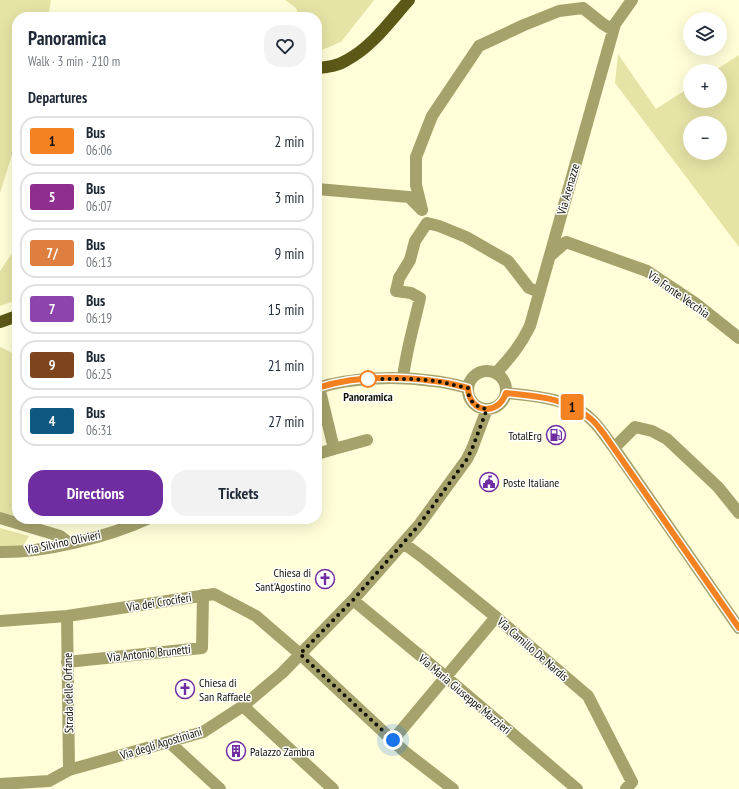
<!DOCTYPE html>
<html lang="en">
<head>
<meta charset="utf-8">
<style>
	:root { --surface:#fff; --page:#f2f2f3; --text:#1f2937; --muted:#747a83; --line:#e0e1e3; --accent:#702da2 }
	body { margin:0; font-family:"PT Sans Narrow",sans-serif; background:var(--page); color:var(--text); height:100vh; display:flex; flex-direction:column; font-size:15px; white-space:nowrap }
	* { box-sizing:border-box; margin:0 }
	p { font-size:13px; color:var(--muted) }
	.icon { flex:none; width:22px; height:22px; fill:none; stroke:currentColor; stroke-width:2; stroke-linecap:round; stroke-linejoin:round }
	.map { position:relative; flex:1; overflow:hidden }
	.sheet { position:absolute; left:12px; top:12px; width:310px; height:512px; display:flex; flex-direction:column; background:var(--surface); border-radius:16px; box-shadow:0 4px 16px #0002 }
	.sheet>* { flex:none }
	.badge { padding:0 8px; border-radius:3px; font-size:14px; line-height:26px }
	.tools { position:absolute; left:683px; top:12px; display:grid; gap:8px }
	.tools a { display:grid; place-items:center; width:44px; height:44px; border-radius:50%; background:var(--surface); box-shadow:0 4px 16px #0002; font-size:20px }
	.you { position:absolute; width:20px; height:20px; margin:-10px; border:3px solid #fff; border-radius:50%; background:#1a73e8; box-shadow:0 0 0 6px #1a73e833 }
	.map>.badge { position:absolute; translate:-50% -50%; box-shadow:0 0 0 2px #fff }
	h2 { padding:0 16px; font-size:15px; line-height:36px }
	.round { display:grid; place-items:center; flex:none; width:42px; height:42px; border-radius:16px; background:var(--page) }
	.head { display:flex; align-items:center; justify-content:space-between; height:68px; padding:0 16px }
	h1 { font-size:19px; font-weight:700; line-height:30px }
	.primary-button { display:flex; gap:8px; margin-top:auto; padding:8px 16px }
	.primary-button a { flex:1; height:46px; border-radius:16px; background:var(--accent); color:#fff; font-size:16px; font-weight:700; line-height:46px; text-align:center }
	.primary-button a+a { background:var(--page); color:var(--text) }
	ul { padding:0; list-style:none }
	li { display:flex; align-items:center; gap:12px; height:50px; margin:0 8px 6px; padding:0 8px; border:2px solid var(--line); border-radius:16px }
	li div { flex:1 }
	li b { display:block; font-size:15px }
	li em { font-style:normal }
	li .badge { min-width:44px; font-weight:700; text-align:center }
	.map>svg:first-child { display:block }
</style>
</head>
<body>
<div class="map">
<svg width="739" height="789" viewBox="0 0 739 789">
	<rect width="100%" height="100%" fill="#fffed8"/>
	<path fill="#e6e3a6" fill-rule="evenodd" d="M0 0H51L48 17H17V139L0 193Z
		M285 0H374L341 42 317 52V17H299L296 8Z
		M618 54 656 109 690 87V101H720V71H714L739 55V247L615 83ZM690 123H720V153H690Z
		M17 246V300L0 306V271Z
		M1 347 17 356V516L0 512V348Z
		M0 528 29 536 23 546H0Z"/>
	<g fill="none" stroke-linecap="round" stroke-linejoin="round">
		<path stroke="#a5a26c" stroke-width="12" d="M317 189 409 197 421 209
			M422 210 416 185V157L432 116 479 46 524 25 559 11 583 8 603 24 613 30
			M550 256 566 242 647 271 695 303 739 338
			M468 390a19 19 0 1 1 38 0a19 19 0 1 1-38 0Z
			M496 373C510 358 521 345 530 326L615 24 632 0
			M403 378C406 351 414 325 420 298L411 293 396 291 399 278 410 260 415 241 427 223 439 226 466 237 508 261 529 288 539 292
			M317 388C353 377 397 376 434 381 445 382 457 385 468 388
			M506 393C535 396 571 398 593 421 601 429 607 439 614 448L739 628
			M614 448 635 427 652 431 667 439 718 487 739 513
			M334 449 367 440
			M317 454 334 449 319 387
			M0 518 60 536 69 543
			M403 543 425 559 496 617 588 696 632 782 626 789
			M0 552C43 553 108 537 147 519
			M353 600 446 677 577 789
			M67 616 69 770
			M0 621 67 616 214 594 256 616 300 654 405 752 453 789
			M67 662 202 648 203 595
			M243 706 333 789
			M393 740 496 617
			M169 742 220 789
			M0 784 49 781 69 770 203 732 243 706 282 673 353 600 419 525 467 459 472 449 487 409"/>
		<path stroke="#5c5817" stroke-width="12" d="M317 68C327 67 338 66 347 60 372 47 390 21 409 0
			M0 322 17 316"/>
	</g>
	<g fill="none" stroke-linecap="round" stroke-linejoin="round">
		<g stroke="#fff" stroke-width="9">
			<path id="line" d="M317 388C354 376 396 376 434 381 445 382 457 385 468 388 469 413 498 417 506 393 536 396 568 398 591 419 596 423 600 429 604 434L739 628"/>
		</g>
		<use href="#line" stroke="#f58220" stroke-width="6"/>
		<path stroke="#131206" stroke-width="4" stroke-dasharray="0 7.2" d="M368 379H414L436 381 468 388C468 400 474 407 487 409L472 449 467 459 419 525 353 600 300 654 393 740"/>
	</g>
	<defs>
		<g id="fuel-ring" transform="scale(1)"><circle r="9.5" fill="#fff" stroke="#702da2" stroke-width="1.5"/><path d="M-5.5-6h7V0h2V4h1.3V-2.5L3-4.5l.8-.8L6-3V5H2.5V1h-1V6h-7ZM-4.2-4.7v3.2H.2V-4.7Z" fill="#702da2"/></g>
		<g id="civic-ring" transform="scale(1)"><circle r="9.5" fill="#fff" stroke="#702da2" stroke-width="1.5"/><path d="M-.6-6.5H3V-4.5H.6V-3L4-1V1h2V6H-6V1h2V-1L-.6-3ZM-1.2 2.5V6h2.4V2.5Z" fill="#702da2"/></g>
		<g id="church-ring" transform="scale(1)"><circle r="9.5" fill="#fff" stroke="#702da2" stroke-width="1.5"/><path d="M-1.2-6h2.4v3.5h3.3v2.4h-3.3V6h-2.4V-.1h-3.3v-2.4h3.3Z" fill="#702da2"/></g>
		<g id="building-ring" transform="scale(1)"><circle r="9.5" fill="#fff" stroke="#702da2" stroke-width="1.5"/><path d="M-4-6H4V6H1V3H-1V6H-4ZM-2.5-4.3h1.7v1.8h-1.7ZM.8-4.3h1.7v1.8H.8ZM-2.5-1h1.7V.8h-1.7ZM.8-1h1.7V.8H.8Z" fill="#702da2"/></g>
	</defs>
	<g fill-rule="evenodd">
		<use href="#fuel-ring" x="556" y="435"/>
		<use href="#civic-ring" x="489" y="482"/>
		<use href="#church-ring" x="325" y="579"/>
		<use href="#church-ring" x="185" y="689"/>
		<use href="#building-ring" x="236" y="751"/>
	</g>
	<circle fill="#fff" stroke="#f58220" stroke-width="2" cx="368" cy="379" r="8"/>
	<g text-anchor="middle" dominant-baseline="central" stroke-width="3" stroke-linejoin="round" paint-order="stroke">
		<g font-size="12" fill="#131206" stroke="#fff">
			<text transform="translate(568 189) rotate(-74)">Via Arenazze</text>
			<text transform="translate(679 294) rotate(35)">Via Fonte Vecchia</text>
			<text transform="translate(63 542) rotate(-12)">Via Silvino Olivieri</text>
			<text transform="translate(159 602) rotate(-9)">Via dei Crociferi</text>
			<text transform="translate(533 649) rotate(41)">Via Camillo De Nardis</text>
			<text transform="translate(149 653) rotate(-6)">Via Antonio Brunetti</text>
			<text transform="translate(68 693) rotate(-91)">Strada delle Orfane</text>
			<text transform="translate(465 694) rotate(40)">Via Maria Giuseppe Mazzieri</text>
			<text transform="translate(161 743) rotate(-17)">Via degli Agostiniani</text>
		</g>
		<g font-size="12" font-weight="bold" fill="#131206" stroke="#fff">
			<text x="368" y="396">Panoramica</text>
		</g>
		<g font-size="12" fill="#131206" stroke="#fff" text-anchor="start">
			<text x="542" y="435" text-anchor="end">TotalErg</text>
			<text x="503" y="482">Poste Italiane</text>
			<text x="311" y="572" text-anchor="end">Chiesa di<tspan x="311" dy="14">Sant'Agostino</tspan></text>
			<text x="199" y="682">Chiesa di<tspan x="199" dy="14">San Raffaele</tspan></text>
			<text x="250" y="751">Palazzo Zambra</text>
		</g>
	</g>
</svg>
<div class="tools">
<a><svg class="icon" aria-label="layers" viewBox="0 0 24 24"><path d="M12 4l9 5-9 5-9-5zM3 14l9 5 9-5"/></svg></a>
<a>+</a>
<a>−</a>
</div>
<div class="you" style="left:393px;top:740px"></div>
<b class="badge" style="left:572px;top:407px;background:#f58220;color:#111">1</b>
<section class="sheet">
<div class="head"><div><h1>Panoramica</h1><p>Walk · 3 min · 210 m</p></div><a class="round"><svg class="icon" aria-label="heart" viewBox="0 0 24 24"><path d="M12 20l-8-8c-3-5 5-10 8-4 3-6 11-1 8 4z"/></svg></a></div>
<h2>Departures</h2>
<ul>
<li><span class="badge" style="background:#f58220;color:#111">1</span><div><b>Bus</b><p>06:06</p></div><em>2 min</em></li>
<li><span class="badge" style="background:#902e8f;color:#fff">5</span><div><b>Bus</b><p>06:07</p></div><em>3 min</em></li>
<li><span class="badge" style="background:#de7f3f;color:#fff">7/</span><div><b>Bus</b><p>06:13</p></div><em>9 min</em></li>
<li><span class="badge" style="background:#8e44ad;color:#fff">7</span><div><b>Bus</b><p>06:19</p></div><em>15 min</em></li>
<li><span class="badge" style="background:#7c451d;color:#fff">9</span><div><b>Bus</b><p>06:25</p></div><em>21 min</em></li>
<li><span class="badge" style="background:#0e5881;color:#fff">4</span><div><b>Bus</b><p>06:31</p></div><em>27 min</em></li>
</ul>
<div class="primary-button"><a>Directions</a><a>Tickets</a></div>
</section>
</div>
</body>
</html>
